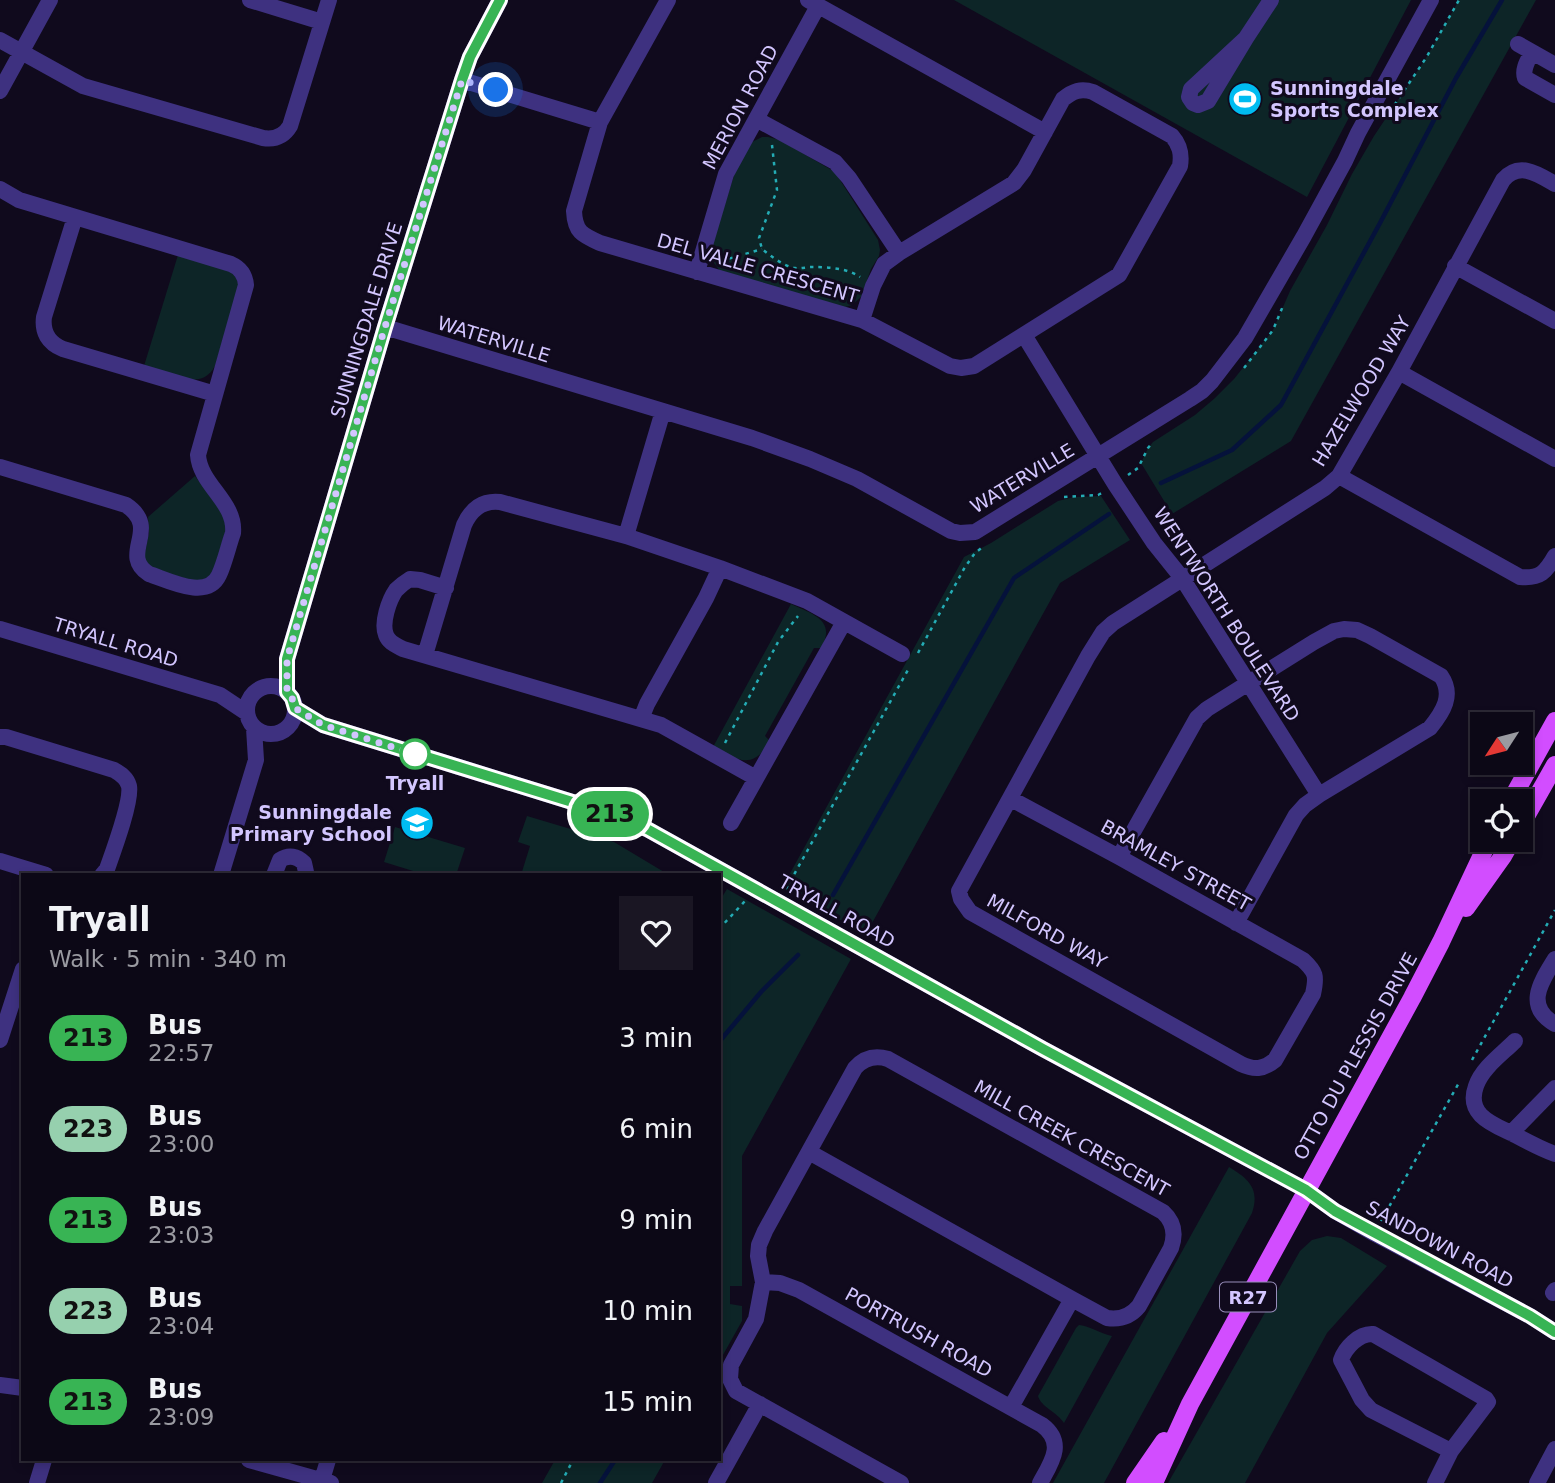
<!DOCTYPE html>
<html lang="en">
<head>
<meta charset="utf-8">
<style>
	:root { --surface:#0c0816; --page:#1a1623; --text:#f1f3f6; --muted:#9a9aa1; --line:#2c2935 }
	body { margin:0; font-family:"DejaVu Sans",sans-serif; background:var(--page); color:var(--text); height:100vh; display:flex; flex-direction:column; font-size:26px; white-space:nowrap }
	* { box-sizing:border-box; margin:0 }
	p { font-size:23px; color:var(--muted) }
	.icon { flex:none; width:38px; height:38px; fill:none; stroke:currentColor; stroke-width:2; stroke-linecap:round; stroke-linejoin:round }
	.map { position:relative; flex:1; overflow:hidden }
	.drawer { position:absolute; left:21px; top:873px; width:700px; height:588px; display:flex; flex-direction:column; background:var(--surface); border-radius:0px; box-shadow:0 4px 10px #0003,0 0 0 2px var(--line) }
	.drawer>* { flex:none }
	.badge { padding:0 14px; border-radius:23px; font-size:24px; line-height:46px }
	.needle { width:46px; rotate:234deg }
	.fabs { position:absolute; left:1470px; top:712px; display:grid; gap:14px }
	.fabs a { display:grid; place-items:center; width:63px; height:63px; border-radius:0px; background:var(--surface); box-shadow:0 4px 10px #0003,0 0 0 2px var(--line); font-size:35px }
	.you { position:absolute; width:35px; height:35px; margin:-18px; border:5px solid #fff; border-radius:50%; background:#1a73e8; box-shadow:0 0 0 10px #1a73e833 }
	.map>.badge { position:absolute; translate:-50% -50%; box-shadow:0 0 0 4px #fff }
	.round { display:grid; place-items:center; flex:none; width:74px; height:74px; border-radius:0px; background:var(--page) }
	.overview { display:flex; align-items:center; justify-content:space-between; height:119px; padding:0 28px }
	h1 { font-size:33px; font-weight:800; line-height:52px }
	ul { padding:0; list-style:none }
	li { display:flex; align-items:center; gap:21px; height:91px; padding:0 28px }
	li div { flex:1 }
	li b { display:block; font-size:26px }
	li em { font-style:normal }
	li .badge { min-width:77px; font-weight:700; text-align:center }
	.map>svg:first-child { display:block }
</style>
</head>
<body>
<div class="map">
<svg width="1555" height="1483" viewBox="0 0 1555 1483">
	<rect width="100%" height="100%" fill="#100a1d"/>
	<path fill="#0d2527" d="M954 0H1411L1307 197Z
		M1459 0H1536L1291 441 1172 514 1141 463 1148 448 1153 442 1195 415 1215 398 1234 379 1273 330 1290 291 1327 225 1352 174 1374 136 1426 58Z
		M762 137H768L780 140 835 172 878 240 880 250 879 256 871 269 861 297 852 305 842 308 720 271 714 263 711 248 736 169 752 142Z
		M178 255 230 271 235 275 239 286 215 366C209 377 201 380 189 380L144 366Z
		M195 476 223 514 226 529 214 571 210 576 197 582 154 569 149 566 144 557 149 533 148 517Z
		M1101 496 1130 540 1060 583 866 934 782 888 964 557 991 543 1058 501 1074 497Z
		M791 604C812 614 837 620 821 648H814L765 736 770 741C753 771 737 760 713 747Z
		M527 816 614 842 669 875H521L530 846 518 842Z
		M395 827 465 848 456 875H426L384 862Z
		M727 889 851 959 742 1156V1286H730V1304L742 1306V1321L719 1362V902Z
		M1229 1167C1249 1179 1260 1189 1252 1213L1104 1483H1053Z
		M1327 1236 1341 1238 1387 1266 1327 1333 1245 1483H1168L1300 1251 1312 1240Z
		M1079 1325C1087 1325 1102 1334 1112 1336L1064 1423C1057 1412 1041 1407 1038 1396L1076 1328Z
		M555 1460H665L652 1483H542Z"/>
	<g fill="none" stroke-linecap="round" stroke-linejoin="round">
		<path stroke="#05123b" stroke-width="4.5" d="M1161 483 1232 450 1281 405 1380 223 1456 78 1502 0
			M833 895 1014 578 1109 514
			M719 1042 761 992 798 955
			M600 1483 615 1460"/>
		<path stroke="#24acb5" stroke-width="2.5" stroke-dasharray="3.5 5" stroke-linecap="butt" d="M1385 119 1426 58 1459 0
			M772 145 777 190 759 238 762 249C771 256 783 266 795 268 800 269 806 267 812 267 826 267 848 268 860 277
			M721 261 762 249
			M791 282 796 269
			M1244 368 1273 330 1283 306
			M1128 475 1138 468 1148 448 1152 443
			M1064 497 1098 495 1102 493
			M918 653 965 567 975 553 984 546
			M725 743 778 642 798 616
			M786 889 909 668
			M719 929 745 901
			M1472 1060 1555 910
			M1381 1221 1460 1081
			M561 1483 573 1460"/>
		<path stroke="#3e3180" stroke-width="16" d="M250 0 322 22
			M668 0 600 122 574 211C575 232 582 235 600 243L862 320 950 366 961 368 974 366 1119 275 1180 166C1182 154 1180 145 1172 136L1093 92C1081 88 1073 91 1063 99L1024 170 1014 183 899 253 884 264 873 286 862 320
			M808 0 1045 132
			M1246 38 1191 89 1189 97 1193 103 1198 105 1208 101 1246 38 1271 0
			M0 40 83 86 263 138C275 140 284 136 290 126L329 0
			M1518 44 1555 65
			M1532 52C1528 60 1522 69 1525 78L1555 95
			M462 80 600 122
			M0 91 50 0
			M756 119 835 162 849 178 899 253
			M0 189 19 200 231 264C240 268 245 274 246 285L198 455C200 485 236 502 233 533 228 547 225 562 219 575 207 601 168 580 149 574 118 554 162 529 126 505L0 467
			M75 217 44 317C42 332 48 343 63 349L215 394
			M1455 266 1555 321
			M697 272 726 174 818 6
			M385 327 752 438 810 459 857 479 951 531 960 533 975 532 1190 399 1202 391 1212 381 1245 338 1304 236 1345 161 1358 133 1431 0
			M1024 335 1115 484 1154 543 1182 578 1319 795
			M1399 372 1555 459
			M1339 476 1520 577C1540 579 1546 572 1555 556
			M626 536 663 411
			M446 588 420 580 410 579C405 582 400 586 396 590 389 600 381 623 386 635 389 643 396 645 403 649L661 725 756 778
			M0 629 220 695 247 713
			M425 655 464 525C471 509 483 500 500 502L626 536 720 568 807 601 902 654
			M247 710a24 24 0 1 1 48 0a24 24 0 1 1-48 0Z
			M287 692V659L385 327 462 80 470 57 500 0
			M295 708 323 725 582 805 613 815 647 829 1043 1049 1306 1190 1335 1211 1375 1234 1530 1316 1555 1332
			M641 719 647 704 706 598 720 568
			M0 737H6L114 770C121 774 127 778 129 786 132 801 113 852 107 869L102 875
			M1011 799 1119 857 1303 960C1316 972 1317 976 1313 994L1275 1060C1263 1070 1254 1070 1241 1064L970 912 961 899 959 891 1088 656 1103 632 1113 623 1325 488 1339 476 1399 372 1503 180C1519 161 1538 174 1555 184
			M731 823 844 622
			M1119 857 1197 718 1207 709 1314 642 1334 631 1344 629 1357 630 1370 636 1441 676C1454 695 1443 712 1430 728L1319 795 1305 805 1296 815 1236 923
			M0 861 46 875
			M221 875 256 760 254 728
			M274 875 280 860C289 854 297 856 304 863L306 872 305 875
			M1555 959C1541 982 1524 1006 1555 1024
			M0 1040 23 969
			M1515 1041C1502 1054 1482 1068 1476 1086 1465 1116 1495 1125 1515 1135 1528 1142 1541 1149 1555 1154
			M1511 1133 1555 1088
			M809 1152 1072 1299 1107 1318C1120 1320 1131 1316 1139 1306L1171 1248C1176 1234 1174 1222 1163 1212L888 1059C875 1055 864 1058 855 1068L765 1231 759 1245 758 1256 763 1282 756 1319 731 1365 730 1379 736 1391 901 1483
			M763 1282 780 1283 799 1290 1042 1425C1066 1443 1051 1463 1040 1483
			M1553 1293 1555 1290
			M0 1385 23 1388
			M1011 1407 1072 1299
			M249 1460 331 1483
			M322 1480 328 1460
			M37 1483 44 1460
			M716 1483 760 1404
			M1435 1483 1451 1451 1488 1402 1486 1399 1373 1334C1359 1333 1345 1348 1341 1360L1362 1400 1371 1410 1451 1451
			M1537 1483 1555 1449"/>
		<path stroke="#d24dff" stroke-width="18" d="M1510 802 1555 721
			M1521 825 1555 765
			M1466 908 1503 856 1512 840
			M1135 1483 1164 1441
			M1154 1483 1190 1404 1412 998 1441 942 1489 840"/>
	</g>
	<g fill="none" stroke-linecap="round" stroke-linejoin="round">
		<g stroke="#fff" stroke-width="16">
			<path id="line" d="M500 0 470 57 462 80 385 327 287 659V692L292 698 295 708 323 725 582 805 613 815 647 829 1043 1049 1306 1190 1335 1211 1357 1223 1530 1316 1555 1332"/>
		</g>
		<use href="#line" stroke="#38b454" stroke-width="10"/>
		<path stroke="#d3c6ff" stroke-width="7" stroke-dasharray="0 12.6" d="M415 754 323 725 295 708 292 698 287 692V659L385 327 462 80 496 90"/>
	</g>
	<defs>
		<g id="stadium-disc" transform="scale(1.75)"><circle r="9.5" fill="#00bcf1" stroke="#100a1d"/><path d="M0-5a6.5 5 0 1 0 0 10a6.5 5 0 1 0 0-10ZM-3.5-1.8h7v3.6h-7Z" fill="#fff"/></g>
		<g id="school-disc" transform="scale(1.75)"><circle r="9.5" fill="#00bcf1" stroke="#100a1d"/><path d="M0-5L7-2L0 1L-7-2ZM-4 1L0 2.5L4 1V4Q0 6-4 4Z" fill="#fff"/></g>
	</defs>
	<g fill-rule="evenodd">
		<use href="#stadium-disc" x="1245" y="99"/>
		<use href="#school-disc" x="417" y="823"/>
	</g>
	<circle fill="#fff" stroke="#38b454" stroke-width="3.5" cx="415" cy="754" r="14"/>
	<g text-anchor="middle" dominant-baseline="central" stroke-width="6" stroke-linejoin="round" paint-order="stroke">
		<rect fill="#100a1d" stroke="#988ebb" stroke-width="2" x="1220" y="1282.5" width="56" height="29" rx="5"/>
		<g font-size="18" font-weight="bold" fill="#d3c6ff">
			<text x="1248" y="1297">R27</text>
		</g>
		<g font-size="19" font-weight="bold" fill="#d3c6ff" stroke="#100a1d" text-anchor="start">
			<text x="1270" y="88">Sunningdale<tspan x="1270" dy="22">Sports Complex</tspan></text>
			<text x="392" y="812" text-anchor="end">Sunningdale<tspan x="392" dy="22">Primary School</tspan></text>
		</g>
		<g font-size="19" fill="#d3c6ff" stroke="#100a1d">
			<text transform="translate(740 107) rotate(-62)">MERION ROAD</text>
			<text transform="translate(758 268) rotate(16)">DEL VALLE CRESCENT</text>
			<text transform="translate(366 320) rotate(-73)">SUNNINGDALE DRIVE</text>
			<text transform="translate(494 339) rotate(17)">WATERVILLE</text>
			<text transform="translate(1361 391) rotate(-59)">HAZELWOOD WAY</text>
			<text transform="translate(1022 478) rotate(-31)">WATERVILLE</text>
			<text transform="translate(1227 614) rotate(57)">WENTWORTH BOULEVARD</text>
			<text transform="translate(116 642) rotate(17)">TRYALL ROAD</text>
			<text transform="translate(1176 865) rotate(29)">BRAMLEY STREET</text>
			<text transform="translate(837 911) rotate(29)">TRYALL ROAD</text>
			<text transform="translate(1047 931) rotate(29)">MILFORD WAY</text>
			<text transform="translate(1355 1056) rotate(-61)">OTTO DU PLESSIS DRIVE</text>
			<text transform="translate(1072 1138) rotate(29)">MILL CREEK CRESCENT</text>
			<text transform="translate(1440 1244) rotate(28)">SANDOWN ROAD</text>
			<text transform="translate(919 1332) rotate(29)">PORTRUSH ROAD</text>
		</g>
		<g font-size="19" font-weight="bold" fill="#d3c6ff" stroke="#100a1d">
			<text x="415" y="783">Tryall</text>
		</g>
	</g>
</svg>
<div class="fabs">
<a><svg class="needle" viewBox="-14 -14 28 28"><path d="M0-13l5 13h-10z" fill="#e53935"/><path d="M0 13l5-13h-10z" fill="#9a9aa1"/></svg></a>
<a><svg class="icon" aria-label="locate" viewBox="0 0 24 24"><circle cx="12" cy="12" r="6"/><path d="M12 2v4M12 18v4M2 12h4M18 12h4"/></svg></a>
</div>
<div class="you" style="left:496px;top:90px"></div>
<b class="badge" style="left:610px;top:814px;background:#38b454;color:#111">213</b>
<section class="drawer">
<div class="overview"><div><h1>Tryall</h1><p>Walk · 5 min · 340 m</p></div><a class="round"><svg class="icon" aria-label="heart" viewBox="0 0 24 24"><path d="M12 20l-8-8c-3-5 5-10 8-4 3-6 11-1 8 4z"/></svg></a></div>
<ul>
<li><span class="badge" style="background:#38b454;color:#111">213</span><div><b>Bus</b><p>22:57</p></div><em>3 min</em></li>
<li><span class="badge" style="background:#96d0ae;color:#111">223</span><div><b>Bus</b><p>23:00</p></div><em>6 min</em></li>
<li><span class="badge" style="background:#38b454;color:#111">213</span><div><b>Bus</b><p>23:03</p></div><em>9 min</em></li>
<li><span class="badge" style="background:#96d0ae;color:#111">223</span><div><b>Bus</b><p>23:04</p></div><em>10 min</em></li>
<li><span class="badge" style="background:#38b454;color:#111">213</span><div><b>Bus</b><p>23:09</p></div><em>15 min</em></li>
</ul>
</section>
</div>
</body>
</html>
